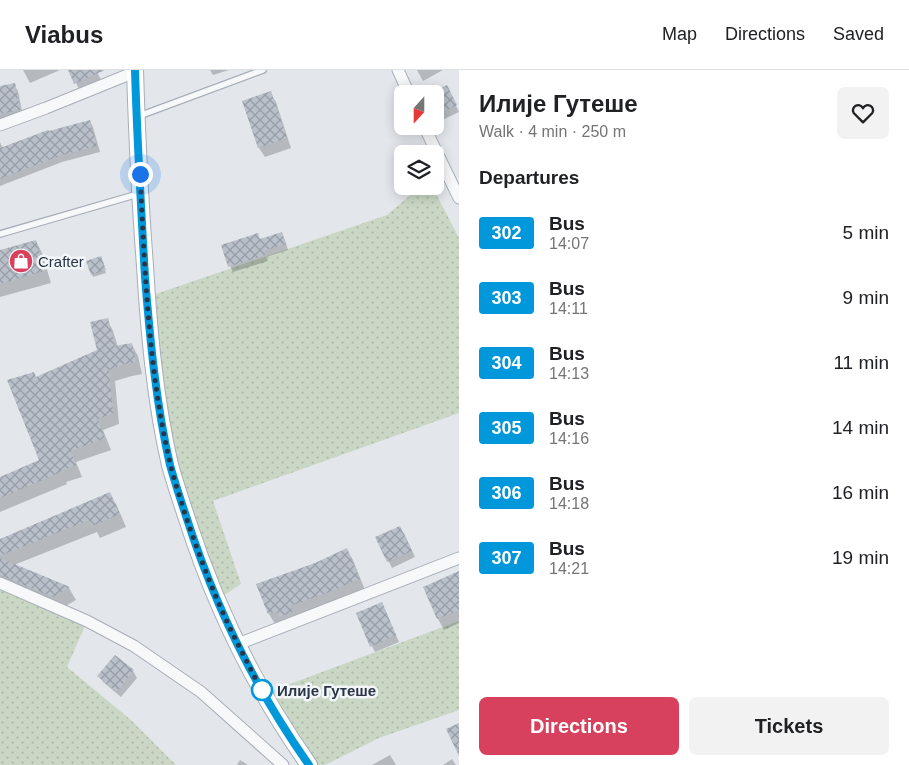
<!DOCTYPE html>
<html lang="en">
<head>
<meta charset="utf-8">
<style>
	:root { --surface:#fff; --page:#f2f2f2; --text:#202124; --muted:#757577; --line:#e0e0e0; --accent:#d8415d }
	body { margin:0; font-family:Arial,sans-serif; background:var(--page); color:var(--text); height:100vh; display:flex; flex-direction:column; font-size:19px; white-space:nowrap }
	* { box-sizing:border-box; margin:0 }
	p { font-size:16px; color:var(--muted) }
	.icon { flex:none; width:28px; height:28px; fill:none; stroke:currentColor; stroke-width:2; stroke-linecap:round; stroke-linejoin:round }
	.map { position:relative; flex:1; overflow:hidden }
	.sheet { display:flex; flex-direction:column; background:var(--surface); width:450px }
	.sheet>* { flex:none }
	.badge { padding:0 10px; border-radius:4px; font-size:18px; line-height:32px }
	.needle { width:32px; rotate:201deg }
	.fabs { position:absolute; left:394px; top:15px; display:grid; gap:10px }
	.fabs a { display:grid; place-items:center; width:50px; height:50px; border-radius:8px; background:var(--surface); box-shadow:0 2px 12px #0003; font-size:25px }
	.you { position:absolute; width:25px; height:25px; margin:-12px; border:4px solid #fff; border-radius:50%; background:#1a73e8; box-shadow:0 0 0 8px #1a73e833 }
	.map>.badge { position:absolute; translate:-50% -50%; box-shadow:0 0 0 2px #fff }
	h2 { padding:0 20px; font-size:19px; line-height:45px }
	.round { display:grid; place-items:center; flex:none; width:52px; height:52px; border-radius:8px; background:var(--page) }
	.overview { display:flex; align-items:center; justify-content:space-between; height:85px; padding:0 20px }
	h1 { font-size:24px; font-weight:800; line-height:38px }
	.cta { display:flex; gap:10px; margin-top:auto; padding:10px 20px }
	.cta a { flex:1; height:58px; border-radius:8px; background:var(--accent); color:#fff; font-size:20px; font-weight:800; line-height:58px; text-align:center }
	.cta a+a { background:var(--page); color:var(--text) }
	ul { padding:0; list-style:none }
	li { display:flex; align-items:center; gap:15px; height:65px; padding:0 20px }
	li div { flex:1 }
	li b { display:block; font-size:19px }
	li em { font-style:normal }
	li .badge { min-width:55px; font-weight:700; text-align:center }
	header { display:flex; align-items:center; gap:30px; box-sizing:border-box; height:70px; padding:0 25px; background:var(--surface); border-bottom:1px solid var(--line) }
	header strong { font-size:24px }
	nav { display:flex; gap:28px; margin-inline-start:auto; font-size:18px }
	main { display:flex; flex:1; min-height:0 }
	.map>svg:first-child { display:block }
</style>
</head>
<body>
<header>
<strong>Viabus</strong>
<nav><a>Map</a><a>Directions</a><a>Saved</a></nav>
</header>
<main>
<div class="map">
<svg width="459" height="695" viewBox="0 0 459 695">
	<defs>
		<pattern id="grass-dots" width="8" height="8" patternUnits="userSpaceOnUse" patternTransform="scale(1.25)"><rect width="8" height="8" fill="#c9d7c4"/><path d="M2 2h.1M6 6h.1" fill="none" stroke="#adb9aa" stroke-width="1.8" stroke-linecap="round"/></pattern>
		<pattern id="building-cross-hatch" width="8" height="8" patternUnits="userSpaceOnUse" patternTransform="scale(1.25)"><rect width="8" height="8" fill="#bac0ca"/><path d="M0 0l8 8M0 8l8-8" fill="none" stroke="#979da6"/></pattern>
	</defs>
	<rect width="100%" height="100%" fill="#e3e7ec"/>
	<path fill="url(#grass-dots)" d="M421 116H432L459 168V343L213 431 241 514 217 530 164 365 147 227 387 145Z
		M0 515 87 551 67 597 131 650 176 695H0Z
		M459 551V640L379 668 325 695H309L263 624Z"/>
	<path fill="#0003" d="M23 0H60L30 13Z
		M70 0H96L101 10 79 19Z
		M210 0H229L213 5Z
		M417 0H443L423 11Z
		M14 15 18 21 23 46 0 51V17Z
		M447 17 459 42 436 53 435 50V24H432Z
		M270 23 276 32 291 78 265 87 259 78 243 32Z
		M90 51 93 57 100 82 62 92 0 116V72L3 79Z
		M282 164 285 170 288 180 266 187 268 191 233 202 230 196 260 170Z
		M36 171 42 183 51 213 0 227V181Z
		M102 190 106 203 93 207 92 204Z
		M107 249 113 261 118 277 132 275 138 286 142 304 132 306 115 311 119 354 103 360 111 380 76 392 82 407 66 412 67 414 0 442V408L40 390 36 309 99 280Z
		M110 424 117 436 126 457 100 468 97 462 14 495 69 518 76 530 60 539 0 514V470Z
		M404 463 415 487 392 498 377 468Z
		M347 480 353 490 365 520 275 554 269 544 315 494Z
		M459 503V553L444 560 438 549 424 518Z
		M385 540 399 572 375 582 372 576Z
		M115 586 133 601 137 608 121 627 103 612 99 606Z
		M390 685 396 695H372Z
		M452 689 456 695H443Z
		M240 690 248 695H237Z"/>
	<path fill="url(#building-cross-hatch)" d="M68 0H105L74 14Z
		M15 13 20 40 0 44V16Z
		M447 15 457 35 435 46V21Z
		M271 21 287 68 258 78 242 31Z
		M90 50 97 76 59 86 0 109V78L48 60 49 61Z
		M282 162 286 174 264 181 265 185 228 197 221 175 258 163 260 169Z
		M36 170 45 201 0 214V180Z
		M101 186 106 200 91 205 86 191Z
		M108 248 115 276 132 273 136 292 125 294 109 300 113 343 98 349 105 368 71 381 76 395 61 401V402L0 428V407L39 390 7 310 34 302 36 307 97 280 90 252Z
		M110 422 120 444 92 456 89 450 0 486V469Z
		M400 456 412 481 387 492 375 467Z
		M347 478 360 509 327 523 290 536 293 542 279 547 277 541 268 544 256 514 315 493Z
		M0 488 70 517 53 527 0 505Z
		M459 501V540L437 549 423 517Z
		M382 532 396 565 370 577 356 543Z
		M115 585 134 600 117 622 97 606Z
		M459 653V686L446 659Z"/>
	<g fill="none" stroke-linecap="round" stroke-linejoin="round">
		<g stroke="#a7aeb7" stroke-width="8">
			<path id="lane" d="M139 46 263 0
				M0 164 138 124"/>
		</g>
		<g stroke="#a7aeb7" stroke-width="13">
			<path id="street" d="M398 0 409 24
				M0 55 46 38 135 2
				M424 56 459 128
				M0 513 87 551 134 576 201 622 283 695
				M238 574 459 488"/>
		</g>
		<g stroke="#a7aeb7" stroke-width="18">
			<path id="secondary" d="M135 0C137 65 140 131 145 196 149 262 155 330 170 395 175 413 181 431 187 449 215 536 256 620 309 695"/>
		</g>
		<use href="#lane" stroke="#f6f8fa" stroke-width="5.5"/>
		<use href="#street" stroke="#f6f8fa" stroke-width="11"/>
		<use href="#secondary" stroke="#fff" stroke-width="16"/>
	</g>
	<g fill="none" stroke-linecap="round" stroke-linejoin="round">
		<g stroke="#fff" stroke-width="11">
			<path id="line" d="M135 0C137 69 141 138 145 207 150 269 156 334 170 395 175 413 181 431 187 449 215 536 256 620 309 695"/>
		</g>
		<use href="#line" stroke="#0098da" stroke-width="8"/>
		<path stroke="#293546" stroke-width="5" stroke-dasharray="0 9" d="M140 104C145 201 148 298 170 393 174 410 180 427 185 444 198 482 212 520 229 556 240 579 252 601 263 624L262 620"/>
	</g>
	<defs>
		<g id="shop-disc" transform="scale(1.25)"><circle r="9.5" fill="#d8415d" stroke="#f3f6f9"/><path d="M-5-2.5h2.3a2.7 3.5 0 0 1 5.4 0H5L5.5 6h-11ZM-1.5-2.5h3a1.5 2.3 0 0 0-3 0Z" fill="#fff"/></g>
	</defs>
	<g fill-rule="evenodd">
		<use href="#shop-disc" x="21" y="191"/>
	</g>
	<circle fill="#fff" stroke="#0098da" stroke-width="2.5" cx="262" cy="620" r="10"/>
	<g text-anchor="middle" dominant-baseline="central" stroke-width="5" stroke-linejoin="round" paint-order="stroke">
		<g font-size="15" fill="#293546" stroke="#f3f6f9" text-anchor="start">
			<text x="38" y="191">Crafter</text>
		</g>
		<g font-size="15" font-weight="bold" fill="#293546" stroke="#f3f6f9" text-anchor="start">
			<text x="277" y="620">Илије Гутеше</text>
		</g>
	</g>
</svg>
<div class="fabs">
<a><svg class="needle" viewBox="-14 -14 28 28"><path d="M0-13l5 13h-10z" fill="#e53935"/><path d="M0 13l5-13h-10z" fill="#757577"/></svg></a>
<a><svg class="icon" aria-label="layers" viewBox="0 0 24 24"><path d="M12 4l9 5-9 5-9-5zM3 14l9 5 9-5"/></svg></a>
</div>
<div class="you" style="left:140px;top:104px"></div>
</div>
<section class="sheet">
<div class="overview"><div><h1>Илије Гутеше</h1><p>Walk · 4 min · 250 m</p></div><a class="round"><svg class="icon" aria-label="heart" viewBox="0 0 24 24"><path d="M12 20l-8-8c-3-5 5-10 8-4 3-6 11-1 8 4z"/></svg></a></div>
<h2>Departures</h2>
<ul>
<li><span class="badge" style="background:#0098da;color:#fff">302</span><div><b>Bus</b><p>14:07</p></div><em>5 min</em></li>
<li><span class="badge" style="background:#0098da;color:#fff">303</span><div><b>Bus</b><p>14:11</p></div><em>9 min</em></li>
<li><span class="badge" style="background:#0098da;color:#fff">304</span><div><b>Bus</b><p>14:13</p></div><em>11 min</em></li>
<li><span class="badge" style="background:#0098da;color:#fff">305</span><div><b>Bus</b><p>14:16</p></div><em>14 min</em></li>
<li><span class="badge" style="background:#0098da;color:#fff">306</span><div><b>Bus</b><p>14:18</p></div><em>16 min</em></li>
<li><span class="badge" style="background:#0098da;color:#fff">307</span><div><b>Bus</b><p>14:21</p></div><em>19 min</em></li>
</ul>
<div class="cta"><a>Directions</a><a>Tickets</a></div>
</section>
</main>
</body>
</html>
